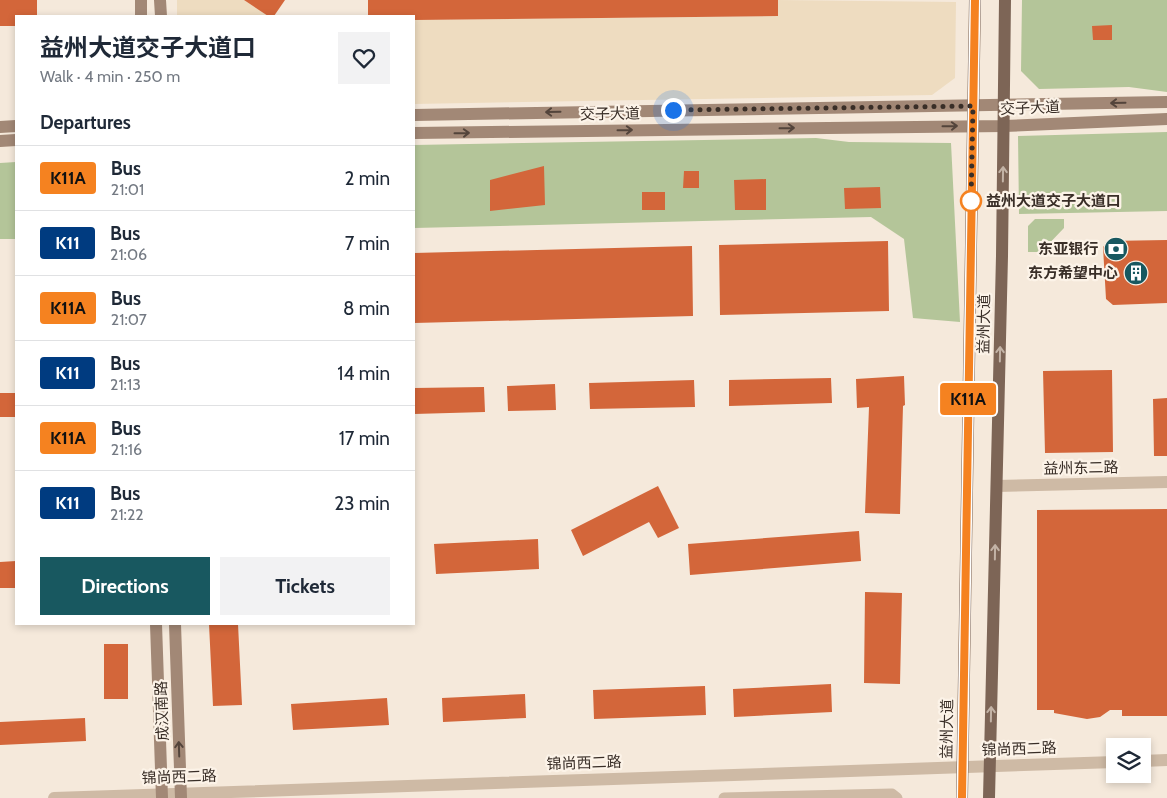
<!DOCTYPE html>
<html lang="en">
<head>
<meta charset="utf-8">
<style>
	:root { --surface:#fff; --page:#f2f2f3; --text:#1f2937; --muted:#747a83; --line:#e0e1e3; --accent:#185860 }
	body { margin:0; font-family:Cabin,"Noto Sans SC",sans-serif; background:var(--page); color:var(--text); height:100vh; display:flex; flex-direction:column; font-size:19px; white-space:nowrap }
	* { box-sizing:border-box; margin:0 }
	p { font-size:16px; color:var(--muted) }
	.icon { flex:none; width:28px; height:28px; fill:none; stroke:currentColor; stroke-width:2; stroke-linecap:round; stroke-linejoin:round }
	.map { position:relative; flex:1; overflow:hidden }
	.side { position:absolute; left:15px; top:15px; width:400px; height:610px; display:flex; flex-direction:column; background:var(--surface); border-radius:0px; box-shadow:0 2px 8px #0003 }
	.side>* { flex:none }
	.badge { padding:0 10px; border-radius:4px; font-size:18px; line-height:32px }
	.fabs { position:absolute; left:1106px; top:738px; display:grid; gap:10px }
	.fabs a { display:grid; place-items:center; width:45px; height:45px; border-radius:0px; background:var(--surface); box-shadow:0 2px 8px #0003; font-size:25px }
	.you { position:absolute; width:25px; height:25px; margin:-12px; border:4px solid #fff; border-radius:50%; background:#1a73e8; box-shadow:0 0 0 8px #1a73e833 }
	.map>.badge { position:absolute; translate:-50% -50%; box-shadow:0 0 0 2px #fff }
	h2 { padding:0 25px; font-size:19px; line-height:45px }
	.round { display:grid; place-items:center; flex:none; width:52px; height:52px; border-radius:0px; background:var(--page) }
	.head { display:flex; align-items:center; justify-content:space-between; height:85px; padding:0 25px }
	h1 { font-size:24px; font-weight:700; line-height:38px }
	.button { display:flex; gap:10px; margin-top:auto; padding:10px 25px }
	.button a { flex:1; height:58px; border-radius:0px; background:var(--accent); color:#fff; font-size:20px; font-weight:700; line-height:58px; text-align:center }
	.button a+a { background:var(--page); color:var(--text) }
	ul { padding:0; list-style:none }
	li { display:flex; align-items:center; gap:15px; height:65px; padding:0 25px; border-top:1px solid var(--line) }
	li div { flex:1 }
	li b { display:block; font-size:19px }
	li em { font-style:normal }
	li .badge { min-width:55px; font-weight:700; text-align:center }
	.map>svg:first-child { display:block }
</style>
</head>
<body>
<div class="map">
<svg width="1167" height="798" viewBox="0 0 1167 798">
	<rect width="100%" height="100%" fill="#f5e9db"/>
	<path fill="#b4c599" d="M1022 0H1167V92L1129 87 1039 89 1021 71Z
		M1167 132V211L1019 214 1018 136Z
		M816 138 849 142 951 143 960 322 913 318 904 239 871 217 414 228V145Z
		M16 162V239H0V163Z
		M1035 219H1064V228L1041 252H1028V226Z"/>
	<path fill="#eedcc0" d="M177 0H244L268 16H177Z
		M778 0 956 2 955 78 932 95 414 104V20L778 16Z"/>
	<path fill="#d3663a" d="M0 0H37V16H16V26H0Z
		M244 0H285L274 16H268Z
		M368 0H778V16L414 20V16H368Z
		M1112 25V40H1093L1092 26Z
		M544 166 545 205 490 211V180Z
		M684 171H699V188H683Z
		M766 179V210H735L734 180Z
		M880 187 881 208 845 209 844 188Z
		M642 192H665V210H642Z
		M1167 240V303L1113 305 1106 299 1103 247 1108 241Z
		M888 241 889 311 720 315 719 245Z
		M692 246 693 316 414 323V253Z
		M1112 370 1113 452 1045 453 1043 371Z
		M904 376 905 405 903 406 900 514 865 513 869 407 857 408 856 379Z
		M831 378 832 403 729 406V380Z
		M694 380 695 407 590 409 589 383Z
		M555 384 556 410 508 411 507 386Z
		M484 387 485 412 414 414V388Z
		M0 393H16V417H0Z
		M1167 398V456H1154L1153 399Z
		M658 486 679 528 658 538 649 522 583 556 571 530Z
		M1167 509V716H1122V710H1110L1100 717 1087 719 1054 713V710H1037V510Z
		M859 531 861 561 690 575 688 544Z
		M538 539 539 569 436 574 434 544Z
		M16 561V588H0V562Z
		M865 592 902 593 900 684 864 683Z
		M209 624H238L242 705 213 706Z
		M104 644H128V699H104Z
		M831 684 832 712 734 717 733 689Z
		M705 686 706 715 594 719 593 690Z
		M525 694 526 718 443 722 442 698Z
		M387 698 389 725 293 730 291 704Z
		M85 718 86 741 0 745V722Z"/>
	<g fill="none" stroke-linecap="round" stroke-linejoin="round">
		<path stroke="#cebaa5" stroke-width="11" d="M724 798 892 794 897 798"/>
		<path stroke="#cebaa5" stroke-width="12" d="M997 486 1167 482
			M1142 761 1167 760
			M54 798 1115 762"/>
		<path stroke="#a28876" stroke-width="12" d="M160 0 161 16
			M141 16V0
			M414 115 1167 102
			M0 127 16 126
			M414 133 1004 126 1167 119
			M0 141 16 140
			M156 624 162 798
			M175 624 181 798"/>
		<path stroke="#7d6556" stroke-width="12" d="M962 798 975 0
			M989 798 1002 256 1005 0"/>
	</g>
	<defs><path id="oneway-shaft" d="M-6 0H5M1.5-3L5.5 0L1.5 3" fill="none" stroke-width="1.6" stroke-linecap="round" stroke-linejoin="round" transform="scale(1.25)"/></defs>
	<g stroke="#53443b">
		<use href="#oneway-shaft" transform="translate(1118 103) rotate(179)"/>
		<use href="#oneway-shaft" transform="translate(553 112) rotate(179)"/>
		<use href="#oneway-shaft" transform="translate(950 126) rotate(-1)"/>
		<use href="#oneway-shaft" transform="translate(787 128) rotate(-1)"/>
		<use href="#oneway-shaft" transform="translate(625 130) rotate(-1)"/>
		<use href="#oneway-shaft" transform="translate(462 133) rotate(-1)"/>
		<use href="#oneway-shaft" transform="translate(179 749) rotate(-92)"/>
	</g>
	<g stroke="#c3b3a6">
		<use href="#oneway-shaft" transform="translate(1003 174) rotate(-89)"/>
		<use href="#oneway-shaft" transform="translate(1000 354) rotate(-89)"/>
		<use href="#oneway-shaft" transform="translate(995 552) rotate(-89)"/>
		<use href="#oneway-shaft" transform="translate(991 714) rotate(-89)"/>
	</g>
	<g fill="none" stroke-linecap="round" stroke-linejoin="round">
		<g stroke="#fff" stroke-width="11">
			<path id="line" d="M962 798 975 0"/>
		</g>
		<use href="#line" stroke="#f58220" stroke-width="8"/>
		<path stroke="#392e27" stroke-width="5" stroke-dasharray="0 9" d="M673 110 973 106 971 201"/>
	</g>
	<defs>
		<g id="bank-disc" transform="scale(1.25)"><circle r="9.5" fill="#185860" stroke="#fcf3e8"/><path d="M-6-4H6V4H-6ZM0-2.3a2.3 2.3 0 1 0 0 4.6a2.3 2.3 0 1 0 0-4.6Z" fill="#fff"/></g>
		<g id="building-disc" transform="scale(1.25)"><circle r="9.5" fill="#185860" stroke="#fcf3e8"/><path d="M-4-6H4V6H1V3H-1V6H-4ZM-2.5-4.3h1.7v1.8h-1.7ZM.8-4.3h1.7v1.8H.8ZM-2.5-1h1.7V.8h-1.7ZM.8-1h1.7V.8H.8Z" fill="#fff"/></g>
	</defs>
	<g fill-rule="evenodd">
		<use href="#bank-disc" x="1116" y="249"/>
		<use href="#building-disc" x="1136" y="273"/>
	</g>
	<circle fill="#fff" stroke="#f58220" stroke-width="2.5" cx="971" cy="201" r="10"/>
	<g text-anchor="middle" dominant-baseline="central" stroke-width="4.5" stroke-linejoin="round" paint-order="stroke">
		<g font-size="15" fill="#392e27" stroke="#fcf3e8">
			<text transform="translate(1030 108) rotate(-2)">交子大道</text>
			<text transform="translate(610 114) rotate(-1)">交子大道</text>
			<text transform="translate(984 324) rotate(-89)">益州大道</text>
			<text transform="translate(1081 468) rotate(-1)">益州东二路</text>
			<text transform="translate(162 711) rotate(-92)">成汉南路</text>
			<text transform="translate(947 729) rotate(-89)">益州大道</text>
			<text transform="translate(1019 749) rotate(-2)">锦尚西二路</text>
			<text transform="translate(584 763) rotate(-2)">锦尚西二路</text>
			<text transform="translate(179 777) rotate(-2)">锦尚西二路</text>
		</g>
		<g font-size="15" font-weight="bold" fill="#392e27" stroke="#fcf3e8" text-anchor="start">
			<text x="986" y="201">益州大道交子大道口</text>
		</g>
		<g font-size="15" font-weight="bold" fill="#392e27" stroke="#fcf3e8" text-anchor="end">
			<text x="1098" y="249">东亚银行</text>
			<text x="1118" y="273">东方希望中心</text>
		</g>
	</g>
</svg>
<div class="fabs">
<a><svg class="icon" aria-label="layers" viewBox="0 0 24 24"><path d="M12 4l9 5-9 5-9-5zM3 14l9 5 9-5"/></svg></a>
</div>
<div class="you" style="left:673px;top:110px"></div>
<b class="badge" style="left:968px;top:399px;background:#f58220;color:#111">K11A</b>
<section class="side">
<div class="head"><div><h1>益州大道交子大道口</h1><p>Walk · 4 min · 250 m</p></div><a class="round"><svg class="icon" aria-label="heart" viewBox="0 0 24 24"><path d="M12 20l-8-8c-3-5 5-10 8-4 3-6 11-1 8 4z"/></svg></a></div>
<h2>Departures</h2>
<ul>
<li><span class="badge" style="background:#f58220;color:#111">K11A</span><div><b>Bus</b><p>21:01</p></div><em>2 min</em></li>
<li><span class="badge" style="background:#003b80;color:#fff">K11</span><div><b>Bus</b><p>21:06</p></div><em>7 min</em></li>
<li><span class="badge" style="background:#f58220;color:#111">K11A</span><div><b>Bus</b><p>21:07</p></div><em>8 min</em></li>
<li><span class="badge" style="background:#003b80;color:#fff">K11</span><div><b>Bus</b><p>21:13</p></div><em>14 min</em></li>
<li><span class="badge" style="background:#f58220;color:#111">K11A</span><div><b>Bus</b><p>21:16</p></div><em>17 min</em></li>
<li><span class="badge" style="background:#003b80;color:#fff">K11</span><div><b>Bus</b><p>21:22</p></div><em>23 min</em></li>
</ul>
<div class="button"><a>Directions</a><a>Tickets</a></div>
</section>
</div>
</body>
</html>
